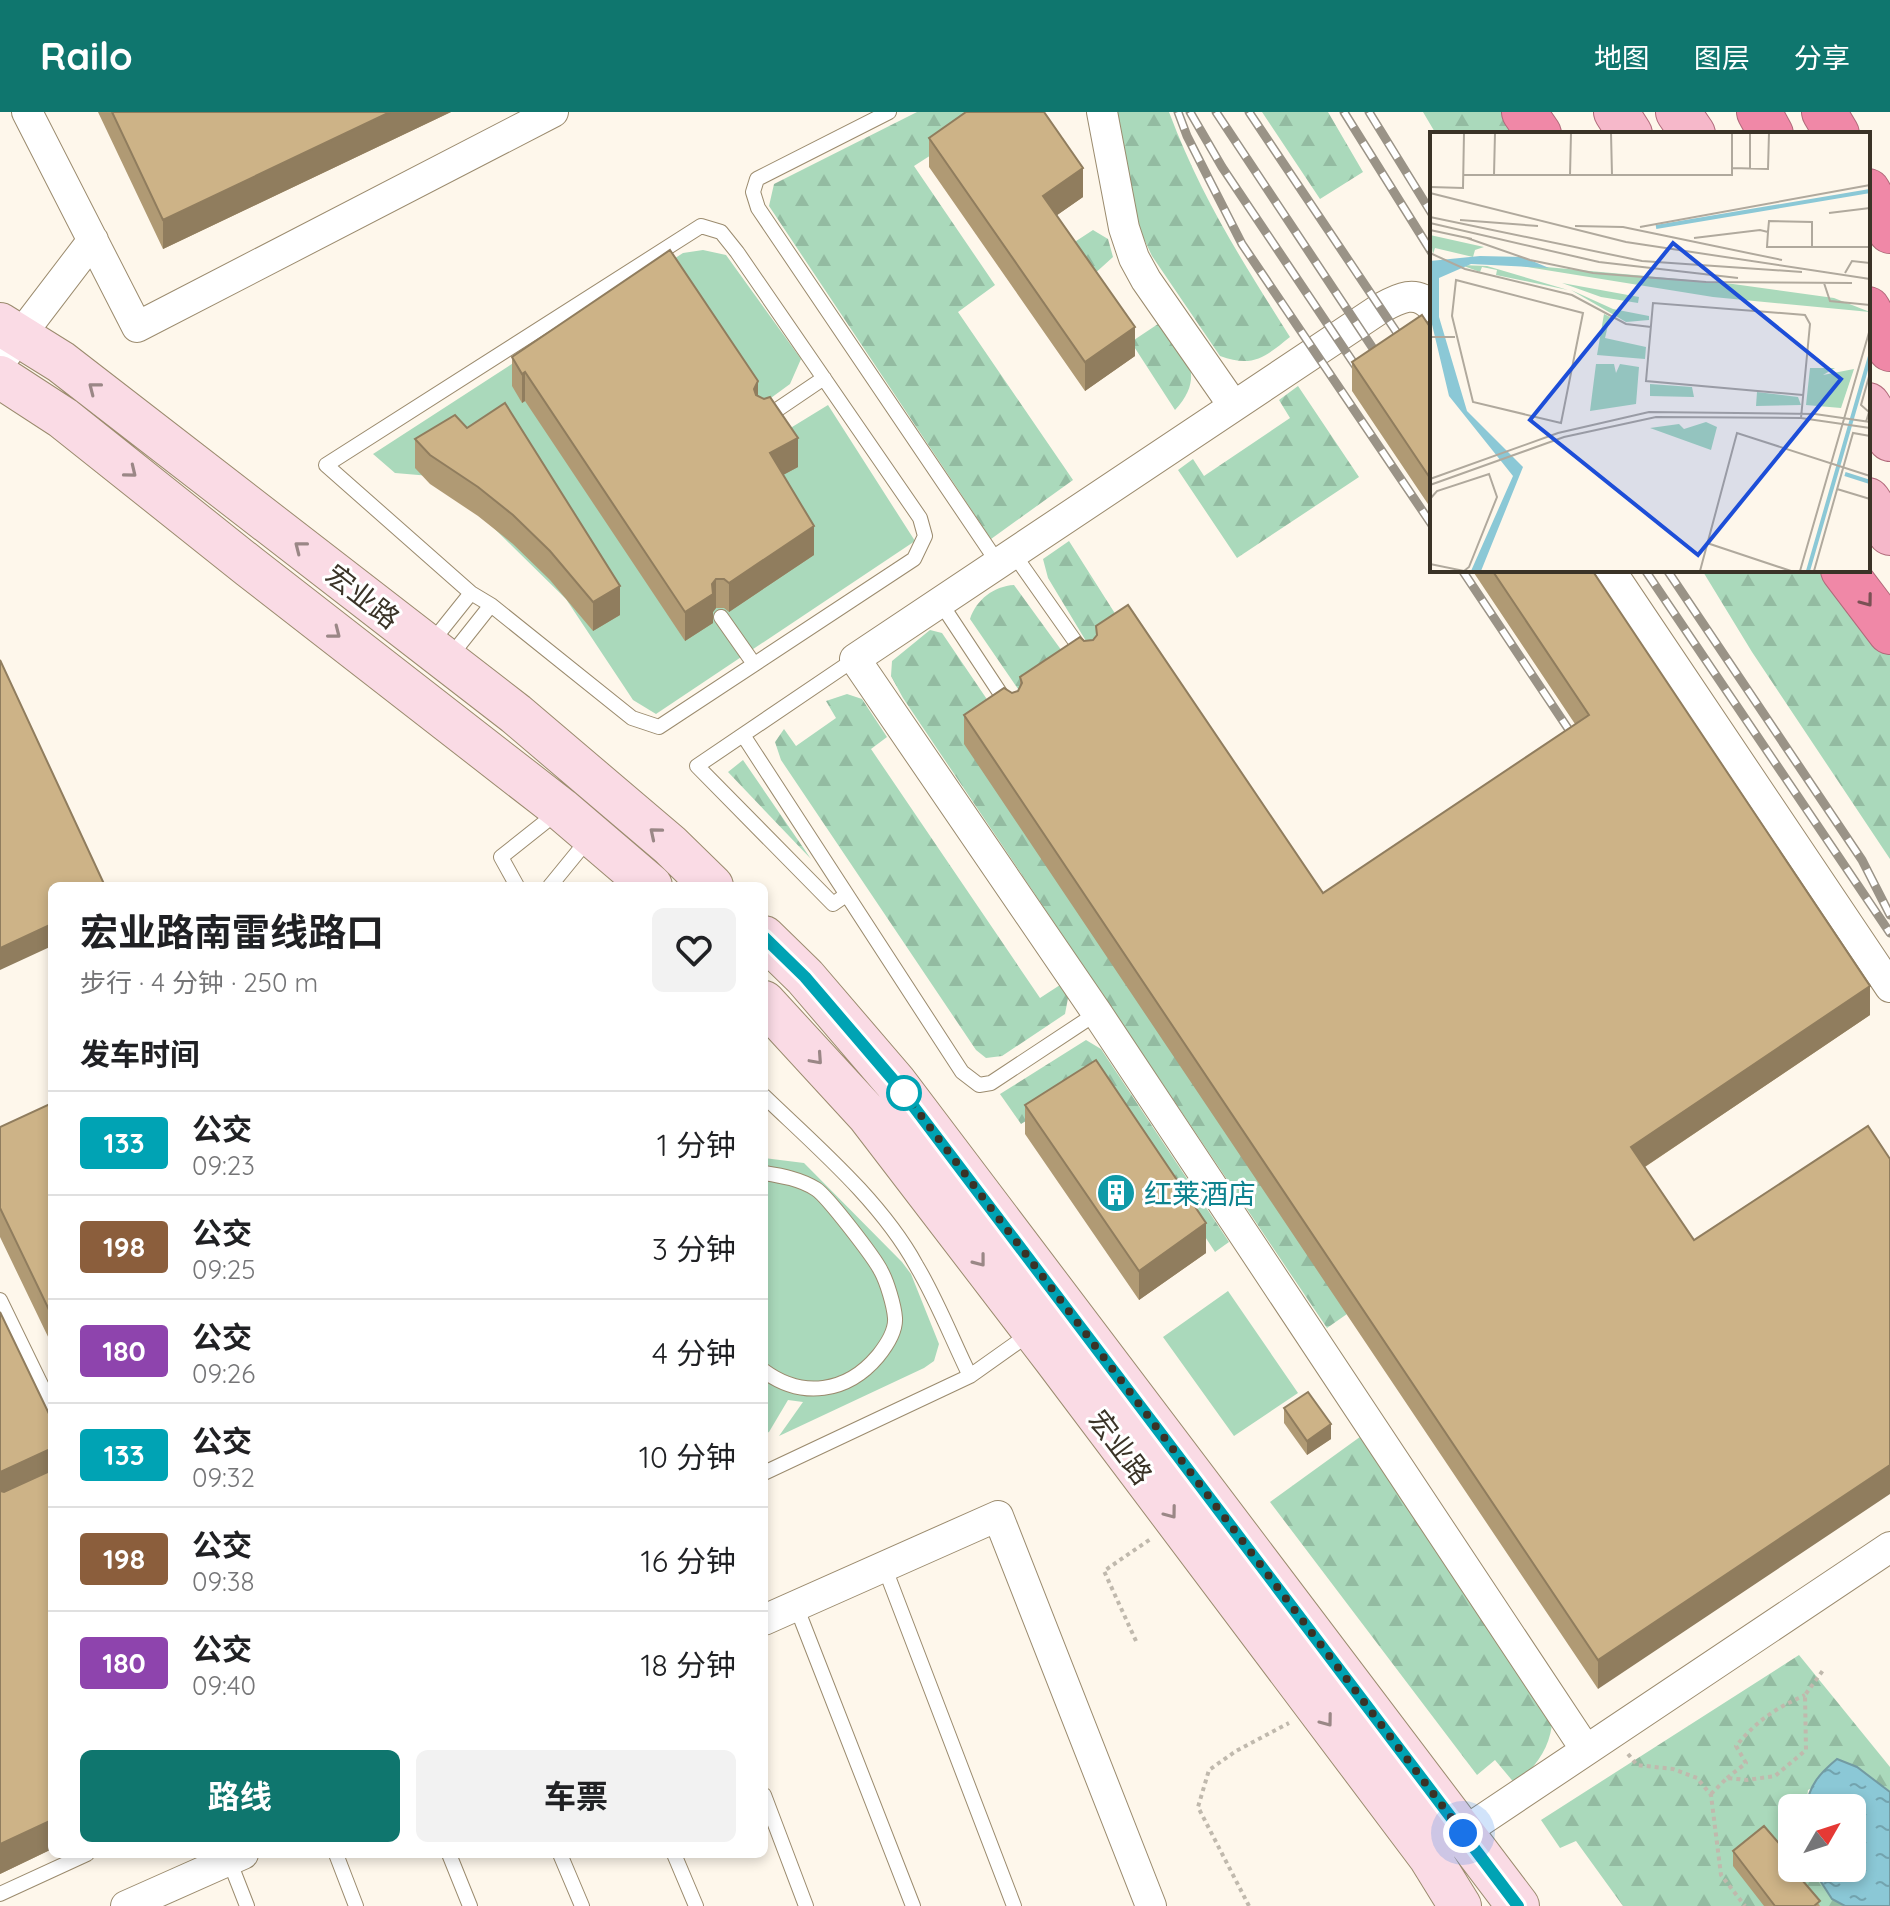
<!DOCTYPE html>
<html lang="zh">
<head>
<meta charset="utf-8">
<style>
	:root { --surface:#fff; --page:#f2f2f2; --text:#202124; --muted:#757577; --line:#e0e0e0; --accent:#0f766e }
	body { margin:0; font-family:Quicksand,"Noto Sans SC",sans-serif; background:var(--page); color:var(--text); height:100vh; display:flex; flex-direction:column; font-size:30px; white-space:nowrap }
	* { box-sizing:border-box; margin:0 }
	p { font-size:26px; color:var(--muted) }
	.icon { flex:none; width:44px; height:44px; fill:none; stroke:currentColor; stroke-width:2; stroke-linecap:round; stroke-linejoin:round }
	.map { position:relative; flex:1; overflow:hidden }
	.panel { position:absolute; left:48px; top:770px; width:720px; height:976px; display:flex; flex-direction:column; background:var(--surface); border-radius:12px; box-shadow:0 4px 12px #0003 }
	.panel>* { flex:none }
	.badge { padding:0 16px; border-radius:6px; font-size:28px; line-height:52px }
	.needle { width:52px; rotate:51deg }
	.tools { position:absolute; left:1778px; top:1682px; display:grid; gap:16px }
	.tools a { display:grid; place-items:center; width:88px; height:88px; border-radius:12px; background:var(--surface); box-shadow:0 4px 12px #0003; font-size:40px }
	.you { position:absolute; width:40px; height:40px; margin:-20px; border:6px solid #fff; border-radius:50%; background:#1a73e8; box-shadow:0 0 0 12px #1a73e833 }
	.map>.badge { position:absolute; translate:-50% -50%; box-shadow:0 0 0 4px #fff }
	h2 { padding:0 32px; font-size:30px; line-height:72px }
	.round { display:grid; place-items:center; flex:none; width:84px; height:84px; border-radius:12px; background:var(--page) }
	.head { display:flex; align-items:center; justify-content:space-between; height:136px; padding:0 32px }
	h1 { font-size:38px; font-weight:700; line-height:60px }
	.action { display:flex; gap:16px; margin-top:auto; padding:16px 32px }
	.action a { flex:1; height:92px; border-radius:12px; background:var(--accent); color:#fff; font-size:32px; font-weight:700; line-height:92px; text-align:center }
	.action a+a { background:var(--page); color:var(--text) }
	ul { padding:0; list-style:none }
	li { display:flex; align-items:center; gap:24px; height:104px; padding:0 32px; border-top:2px solid var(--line) }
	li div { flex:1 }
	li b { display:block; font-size:30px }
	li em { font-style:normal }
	li .badge { min-width:88px; font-weight:700; text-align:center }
	header { display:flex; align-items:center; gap:48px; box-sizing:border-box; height:112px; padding:0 40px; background:var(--accent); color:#fff }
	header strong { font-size:38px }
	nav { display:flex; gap:44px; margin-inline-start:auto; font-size:28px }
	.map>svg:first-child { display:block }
</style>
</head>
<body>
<header>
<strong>Railo</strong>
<nav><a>地图</a><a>图层</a><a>分享</a></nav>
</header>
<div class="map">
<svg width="1890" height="1794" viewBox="0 0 1890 1794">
	<defs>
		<pattern id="forest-firs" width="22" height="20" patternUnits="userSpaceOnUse" patternTransform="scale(2)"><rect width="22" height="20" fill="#aad9bb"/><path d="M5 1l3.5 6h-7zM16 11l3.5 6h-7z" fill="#93bba1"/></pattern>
		<pattern id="water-ripples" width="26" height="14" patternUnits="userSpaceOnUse" patternTransform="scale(2)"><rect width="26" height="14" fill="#8bc8d6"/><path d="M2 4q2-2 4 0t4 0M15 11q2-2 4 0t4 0" fill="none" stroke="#73a3ae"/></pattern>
	</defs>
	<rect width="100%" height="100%" fill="#fef7eb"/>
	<path fill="#aad9bb" d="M703 138 726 143 801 247 790 272 745 305 766 331 828 293 915 429 656 602 633 588 566 487 442 365 395 361 373 342 683 141Z
		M764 1046 804 1051 902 1150 911 1162 939 1232 934 1249 924 1256 779 1324 803 1290 788 1288 769 1320 764 1322Z
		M1228 1179 1298 1281 1234 1324 1163 1225Z"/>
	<path fill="url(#forest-firs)" d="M917 0H998L914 54 995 173 958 200 1073 368 991 427 769 94 774 72Z
		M1114 0H1169C1201 85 1242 149 1290 225 1265 245 1253 256 1220 244L1152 144 1135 108Z
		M1262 0H1328L1363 60 1320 87Z
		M1423 0H1538L1553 22H1436Z
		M1093 118 1108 127 1113 145 1092 164 1067 135Z
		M1164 208C1185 240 1207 264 1175 298L1131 230Z
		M1298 274 1359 365 1237 446 1178 358 1193 347 1204 364 1290 306 1279 288Z
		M1069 429 1128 522 1095 544 1048 466 1043 447Z
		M1702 458H1846L1890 524V747L1752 540Z
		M1014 473 1075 557 1027 590 970 507C976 488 994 474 1014 473Z
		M930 518 942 521 1001 608 1347 1202 1327 1216 903 586 891 564 892 549Z
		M847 582 862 587 887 625 871 637 1040 886 1060 873 1068 886 1065 902 1002 944 986 946 976 938 781 648 775 630 784 617 796 634 836 606 826 589Z
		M743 648 811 747 728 660Z
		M1086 928 1101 937 1229 1130 1215 1140 1100 963 1021 1012 1000 982Z
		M1364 1322 1552 1613C1548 1640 1535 1654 1516 1673L1495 1648 1477 1663 1270 1390Z
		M1799 1543 1890 1655V1680L1857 1655 1808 1678 1806 1696H1792V1756H1813L1832 1787 1845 1794H1623L1576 1729 1560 1736 1541 1708Z"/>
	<path fill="url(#water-ripples)" stroke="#739ba2" stroke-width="2" d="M1837 1647 1857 1655 1890 1680V1794H1845L1832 1787 1814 1759 1813 1756H1852V1696H1806C1809 1673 1820 1661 1837 1647Z"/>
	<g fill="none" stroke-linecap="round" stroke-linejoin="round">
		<g stroke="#9b8b6e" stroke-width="16">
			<path id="lane" d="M889 0 757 67 753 80 758 96 998 451
				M701 114 721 120 737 140 920 406 925 424 914 447 659 615 632 606 491 493 471 481 326 353Z
				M765 306 824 266
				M1013 441 1084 542
				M940 490 1008 593
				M721 505 754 552
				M431 531 471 481
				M449 546 491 493
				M743 623 962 960 979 973 991 971 1097 901
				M517 774 501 745 559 699
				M550 774 590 725
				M846 783 833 792 697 654 855 547
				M764 984C816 1034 881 1089 916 1153 937 1188 952 1227 970 1264
				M764 1061C783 1064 800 1067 816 1077 827 1084 874 1145 881 1159 887 1170 894 1193 895 1206 896 1220 886 1234 878 1244 847 1281 802 1287 764 1259
				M0 1188 52 1295
				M764 1361 970 1264 1032 1220
				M884 1454 1014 1794
				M796 1494 913 1794
				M764 1683 806 1794
				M336 1742 356 1794
				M449 1742 470 1794
				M560 1742 582 1794
				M674 1742 696 1794
				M229 1748 247 1794
				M0 1782 87 1742"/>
		</g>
		<g stroke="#9b8b6e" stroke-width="32">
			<path id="street" d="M27 0 137 215 553 0
				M1102 0 1124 116 1134 146 1146 168 1233 293
				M1432 195C1416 177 1399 186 1381 196L855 547 1097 901 1586 1638
				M0 250 93 128
				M1610 458 1890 875
				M764 1508 998 1404 1151 1794
				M1446 1732 1890 1435
				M126 1794 243 1742"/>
		</g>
		<g stroke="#9b8b6e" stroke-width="44">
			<path id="secondary" d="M0 212 61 250 516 602 670 733 712 774
				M0 265 63 306 250 455 561 697 651 774
				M764 825 805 865 895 970 1518 1794
				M764 890 868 1003 1055 1247 1429 1744 1460 1794"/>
		</g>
		<g stroke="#b06a7a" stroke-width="46">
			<path id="primary" d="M1616 0 1630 22
				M1678 0 1693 22
				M1868 293 1890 327
				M1868 388 1890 421"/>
		</g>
		<g stroke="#b06a7a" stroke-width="46">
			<path id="highway" d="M1524 0 1539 22
				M1759 0 1771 22
				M1824 0 1837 22
				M1868 79 1890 119
				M1868 197 1890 237
				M1843 458 1890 520"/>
		</g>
		<path stroke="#c0b9ad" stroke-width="4" stroke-dasharray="4 4" stroke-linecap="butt" d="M1136 1529 1104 1459 1152 1426
			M1628 1642 1637 1653 1673 1657 1697 1666 1711 1683 1721 1763 1745 1794
			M1727 1666 1746 1651 1736 1634C1759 1607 1773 1598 1805 1583
			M1711 1682 1727 1666 1747 1668 1775 1664 1806 1638 1805 1583 1824 1557
			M1249 1794 1198 1695 1209 1658 1236 1639 1289 1611"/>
		<use href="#lane" stroke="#fff" stroke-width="14"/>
		<use href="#street" stroke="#fff" stroke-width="30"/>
		<use href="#secondary" stroke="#fadbe5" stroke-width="42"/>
		<use href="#primary" stroke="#f6b8ca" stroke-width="44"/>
		<use href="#highway" stroke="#f088a7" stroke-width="44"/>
		<g stroke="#9a9387" stroke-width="9">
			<path id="rail" d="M1178 0 1187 24 1242 132 1432 413
				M1190 0 1222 55 1365 268
				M1216 0 1384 253
				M1249 0 1432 273
				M1344 0 1432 141
				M1369 0 1432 102
				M1462 458 1581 636
				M1645 458 1890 821
				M1667 458 1862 748 1890 803"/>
		</g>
		<use href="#rail" stroke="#fff" stroke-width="6" stroke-dasharray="18" stroke-linecap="butt"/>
	</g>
	<path fill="#b09a74" d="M98 0H451L163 137Z
		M929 26 1083 85 1057 103 1135 244 1085 279 929 55Z
		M1432 218V398L1352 279V250Z
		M512 245 758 284 798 355 783 363 814 443 729 500 724 496H716L713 500V511L685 529 525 289 522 291 512 274Z
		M467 316 620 503 593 519 550 468 513 432 478 404 430 372 415 356V327Z
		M1472 458H1592L1870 903 1645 1055 1598 1577 964 632V603L1018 579 1020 574V565L1084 529 1093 528 1096 525V514L1323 781 1575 612Z
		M52 991V1233L0 1125V1015Z
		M1025 993 1206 1141 1139 1188 1025 1022Z
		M0 1200 52 1308V1737L0 1762Z
		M1284 1296 1331 1327 1307 1343 1284 1311Z
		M1733 1739 1789 1753 1820 1794H1764L1733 1754Z"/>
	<path fill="#907d5e" d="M390 0H451L163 137V108Z
		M1083 56V85L1043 113V84Z
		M1135 215V244L1085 279V250Z
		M525 260V289L522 291V262Z
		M758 269V298L754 277Z
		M798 326V355L770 370V341Z
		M814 414V443L729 500V471Z
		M716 467V496L713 500V511L685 529V500Z
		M620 474V503L593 519V490Z
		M52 812V834L0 858V836Z
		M1870 874V903L1631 1064V1035Z
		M1206 1111V1141L1139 1188V1159Z
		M1331 1312V1327L1307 1343V1329Z
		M48 1338V1367L0 1389V1360Z
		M1890 1353V1382L1598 1577V1548Z
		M52 1708V1737L0 1762V1732Z"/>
	<path fill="#cdb387" stroke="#907d5e" stroke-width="2" d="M112 0H390L163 108Z
		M966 0H1044L1083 56 1043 84 1135 215 1085 250 929 26Z
		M670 138 758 269 754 277 756 283 764 287 770 285 798 326 770 341 814 414 729 471 724 467H716L712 472 713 482 685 500 525 260 522 262 512 245Z
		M1422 203 1432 218V369L1352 250Z
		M505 291 620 474 593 490 550 439 513 403 478 375 430 343 415 327 455 303 467 316Z
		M1492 458H1592L1870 874 1631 1035 1694 1128 1868 1014 1890 1047V1353L1598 1548 964 603 1004 576 1012 581 1018 579 1022 571 1020 565 1080 525 1084 529 1093 528 1097 523 1096 514 1128 493 1323 781 1589 603Z
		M0 548 105 774H52V812L0 836Z
		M1096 948 1206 1111 1139 1159 1025 993Z
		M52 991V1204L0 1096V1015Z
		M0 1200 52 1308V1338H48L0 1360Z
		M1308 1280 1331 1312 1307 1329 1284 1296Z
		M52 1358V1708L0 1732V1379L4 1380Z
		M1764 1714 1789 1743 1784 1747 1820 1789 1814 1794H1775L1733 1739Z"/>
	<defs><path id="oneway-chevron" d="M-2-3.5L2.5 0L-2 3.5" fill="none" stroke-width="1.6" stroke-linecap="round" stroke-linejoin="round" transform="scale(2)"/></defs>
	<g stroke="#9a8786">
		<use href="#oneway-chevron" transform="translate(94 276) rotate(-142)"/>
		<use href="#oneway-chevron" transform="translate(131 360) rotate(39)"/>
		<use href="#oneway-chevron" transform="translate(300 435) rotate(-142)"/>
		<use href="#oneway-chevron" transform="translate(335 521) rotate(38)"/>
		<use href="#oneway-chevron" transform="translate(655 721) rotate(-140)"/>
		<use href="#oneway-chevron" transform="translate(817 947) rotate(48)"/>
		<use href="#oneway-chevron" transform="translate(980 1149) rotate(52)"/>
		<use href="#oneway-chevron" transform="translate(1171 1401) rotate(53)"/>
		<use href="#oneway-chevron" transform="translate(1327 1609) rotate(53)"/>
	</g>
	<use stroke="#7a5154" href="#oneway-chevron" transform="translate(1867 489) rotate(53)"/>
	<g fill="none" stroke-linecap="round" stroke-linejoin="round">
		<g stroke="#fff" stroke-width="18">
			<path id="line" d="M764 825 805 865 895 970 1518 1794"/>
		</g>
		<use href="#line" stroke="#00a3b4" stroke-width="12"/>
		<path stroke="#3a3327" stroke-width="8" stroke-dasharray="0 14.4" d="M904 981 1463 1721"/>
	</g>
	<defs>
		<g id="building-disc" transform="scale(2)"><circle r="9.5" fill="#0f9aa8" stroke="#fff"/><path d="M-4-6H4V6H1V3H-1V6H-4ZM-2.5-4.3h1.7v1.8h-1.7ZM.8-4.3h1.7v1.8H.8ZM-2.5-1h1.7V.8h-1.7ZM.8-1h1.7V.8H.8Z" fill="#fff"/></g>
	</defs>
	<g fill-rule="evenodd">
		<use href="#building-disc" x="1116" y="1081"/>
	</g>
	<circle fill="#fff" stroke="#00a3b4" stroke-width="4" cx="904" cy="981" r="16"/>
	<g text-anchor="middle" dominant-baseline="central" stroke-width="6" stroke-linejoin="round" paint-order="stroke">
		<g font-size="28" fill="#3a3327" stroke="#fff">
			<text transform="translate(363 484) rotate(38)">宏业路</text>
			<text transform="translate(1121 1335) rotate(53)">宏业路</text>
		</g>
		<g font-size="28" fill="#0d838f" stroke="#fff" text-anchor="start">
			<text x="1144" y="1081">红莱酒店</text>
		</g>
	</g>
	<g transform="translate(1430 20)">
		<rect width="440" height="440" fill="#fef7eb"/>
		<path d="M166 232H184L186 241 190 232 209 235 206 272 160 279ZM276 290 287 295 281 318 220 296 249 292 254 297Z" fill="#aad9bb"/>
		<path d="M0 103 54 115 45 118 43 125 5 116 3 122ZM72 131 303 152 404 166 440 180 283 165ZM31 133 57 134 138 158 66 143 67 138 52 135 50 140ZM132 151 209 165 208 171 171 165ZM141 158 183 177 219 184V188L196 190ZM174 182 180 185 175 206 216 215 215 227 167 223ZM380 236H405L393 243 424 237 411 276 376 273ZM220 252 262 255 264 265 220 264ZM327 260 368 265 371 273 326 274Z" fill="#aad9bb"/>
		<path d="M50 124 93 125 119 136 41 132 9 146V185L37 279 93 335 51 439H41L83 344 19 264 0 184V129Z" fill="#8bc8d6"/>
		<path fill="none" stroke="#8bc8d6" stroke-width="4" d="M226 95 440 59M415 342 440 350M378 439 440 224"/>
		<path fill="none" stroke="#b0a99d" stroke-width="2" d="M181 1 182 43M302 36 338 37 339 1M320 36V1M34 43H302V1M64 43 65 1M140 43 141 1M0 55 33 56 34 1M0 61 196 110 440 147M399 81 440 76M0 85 212 129 372 140M30 88 108 94M0 91 169 130 308 146M145 94 193 95 352 128M210 95 440 53M0 98 42 107M338 100 339 89 382 90V115M37 106 100 128 163 141 276 150 422 151M264 106 330 98 338 100 337 115H440M0 121 35 137 142 163 196 192 221 195M415 141 422 129 440 131M26 148 153 181 131 291 43 270 22 184ZM394 151 400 169 440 173M0 205H25M371 286 380 192 375 183 223 171 216 249 373 263M436 290 439 280 431 273 440 241M0 347 128 301 219 280 385 282 440 290M0 353 134 305 226 285 371 286 440 296M407 357 440 367M0 367 7 359 59 342 67 365 39 435 34 439 0 432M277 411 361 439M270 439 307 301 440 344M370 439 440 197M384 439 423 301 440 304"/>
		<path fill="#1d4ed8" fill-opacity="0.15" stroke="#1d4ed8" stroke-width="4" d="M243 111 411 247 268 423 100 288Z"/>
		<rect width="440" height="440" fill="none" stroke="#3a3327" stroke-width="4"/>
	</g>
</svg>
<div class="tools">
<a><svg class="needle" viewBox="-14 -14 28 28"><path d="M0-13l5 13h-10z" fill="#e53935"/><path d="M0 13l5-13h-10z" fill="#757577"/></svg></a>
</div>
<div class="you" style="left:1463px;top:1721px"></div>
<section class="panel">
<div class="head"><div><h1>宏业路南雷线路口</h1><p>步行 · 4 分钟 · 250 m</p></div><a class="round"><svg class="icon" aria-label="heart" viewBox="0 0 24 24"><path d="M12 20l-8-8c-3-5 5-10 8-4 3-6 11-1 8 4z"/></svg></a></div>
<h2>发车时间</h2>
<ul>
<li><span class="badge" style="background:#00a3b4;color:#fff">133</span><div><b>公交</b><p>09:23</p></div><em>1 分钟</em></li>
<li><span class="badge" style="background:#8b5e3c;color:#fff">198</span><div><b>公交</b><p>09:25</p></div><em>3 分钟</em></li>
<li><span class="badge" style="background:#8e44ad;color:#fff">180</span><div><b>公交</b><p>09:26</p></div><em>4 分钟</em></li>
<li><span class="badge" style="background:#00a3b4;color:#fff">133</span><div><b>公交</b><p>09:32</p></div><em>10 分钟</em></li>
<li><span class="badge" style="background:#8b5e3c;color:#fff">198</span><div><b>公交</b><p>09:38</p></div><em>16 分钟</em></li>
<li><span class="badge" style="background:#8e44ad;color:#fff">180</span><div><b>公交</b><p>09:40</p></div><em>18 分钟</em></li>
</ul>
<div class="action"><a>路线</a><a>车票</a></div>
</section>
</div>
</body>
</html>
